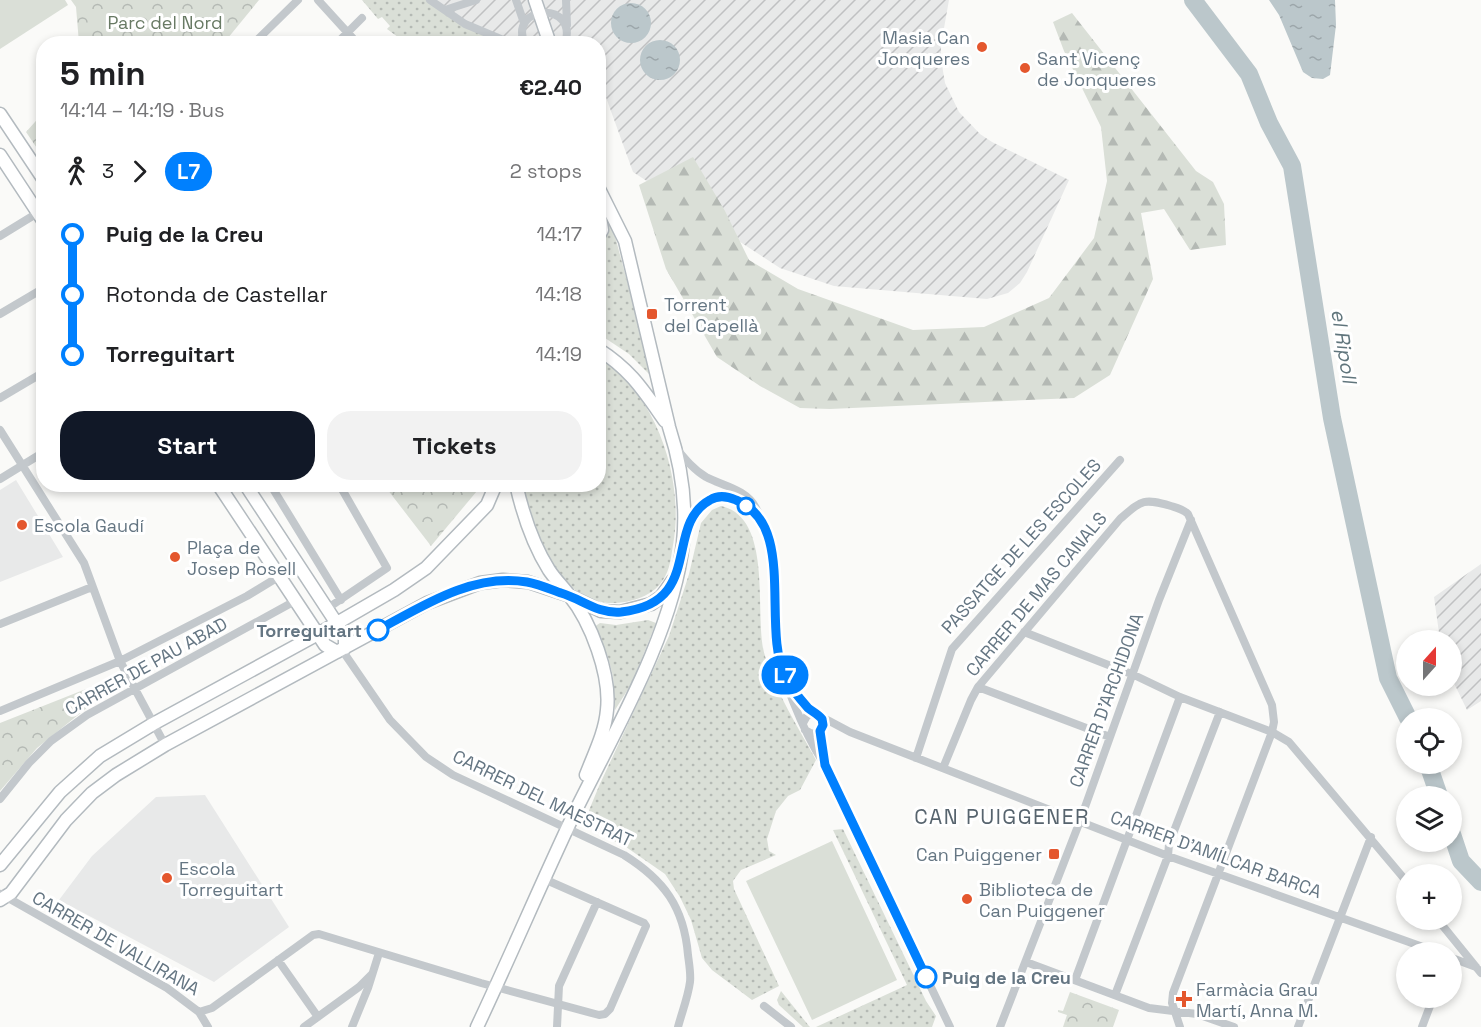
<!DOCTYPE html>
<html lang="en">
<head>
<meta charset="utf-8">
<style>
	:root { --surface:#fff; --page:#f2f2f2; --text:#202124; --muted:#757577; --accent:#111827 }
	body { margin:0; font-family:"Space Grotesk",sans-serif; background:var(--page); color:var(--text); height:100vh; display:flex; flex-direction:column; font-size:22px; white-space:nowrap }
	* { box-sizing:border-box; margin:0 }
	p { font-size:20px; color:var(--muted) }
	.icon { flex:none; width:33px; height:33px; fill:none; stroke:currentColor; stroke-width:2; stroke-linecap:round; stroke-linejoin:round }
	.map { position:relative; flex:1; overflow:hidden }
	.sheet { position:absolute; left:36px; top:36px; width:570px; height:456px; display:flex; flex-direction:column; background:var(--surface); border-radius:24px; box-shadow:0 3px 9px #0003 }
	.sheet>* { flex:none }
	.badge { padding:0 12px; border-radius:20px; font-size:21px; line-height:39px }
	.needle { width:39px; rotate:21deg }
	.buttons { position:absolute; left:1396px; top:630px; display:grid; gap:12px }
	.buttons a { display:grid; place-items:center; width:66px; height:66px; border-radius:50%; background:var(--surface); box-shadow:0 3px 9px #0003; font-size:30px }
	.map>.badge { position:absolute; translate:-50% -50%; box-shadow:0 0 0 3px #fff }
	.legs { display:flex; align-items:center; gap:9px; height:66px; padding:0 24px; font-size:20px }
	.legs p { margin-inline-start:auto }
	.headline { display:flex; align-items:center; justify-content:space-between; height:102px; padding:0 24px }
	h1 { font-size:33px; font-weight:600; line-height:45px }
	.action { display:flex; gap:12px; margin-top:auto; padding:12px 24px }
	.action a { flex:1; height:69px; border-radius:24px; background:var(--accent); color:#fff; font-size:24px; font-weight:600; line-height:69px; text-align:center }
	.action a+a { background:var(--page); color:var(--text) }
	ul { padding:0 24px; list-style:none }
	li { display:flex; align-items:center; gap:21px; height:60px; font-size:22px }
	li i { display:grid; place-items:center; width:9px; height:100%; margin:0 8px; background:currentColor }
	li i::after { content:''; width:15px; height:15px; margin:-8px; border:4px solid; border-radius:50%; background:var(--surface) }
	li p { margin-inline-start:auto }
	li:first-child i { background:linear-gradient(#0000 50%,currentColor 0) }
	li:last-child i { background:linear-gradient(currentColor 50%,#0000 0) }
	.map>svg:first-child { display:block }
</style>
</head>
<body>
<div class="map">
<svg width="1481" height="1027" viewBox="0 0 1481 1027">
	<defs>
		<pattern id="industrial-furrows" width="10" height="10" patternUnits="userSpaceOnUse" patternTransform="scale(1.5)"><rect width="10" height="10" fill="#e8e9e9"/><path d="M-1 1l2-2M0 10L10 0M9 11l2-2" fill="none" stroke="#c0c1c2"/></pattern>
		<pattern id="grass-dots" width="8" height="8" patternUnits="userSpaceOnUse" patternTransform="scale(1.5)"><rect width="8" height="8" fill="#dadfd7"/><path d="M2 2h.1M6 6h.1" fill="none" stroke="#b4b9b4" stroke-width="1.8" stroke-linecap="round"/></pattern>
		<pattern id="forest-firs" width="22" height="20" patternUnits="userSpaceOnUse" patternTransform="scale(1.5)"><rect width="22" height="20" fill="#dadfd7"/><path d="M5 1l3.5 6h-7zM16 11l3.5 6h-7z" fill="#b4b9b4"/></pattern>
		<pattern id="park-crowns" width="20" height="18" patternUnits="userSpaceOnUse" patternTransform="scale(1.5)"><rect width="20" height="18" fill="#dadfd7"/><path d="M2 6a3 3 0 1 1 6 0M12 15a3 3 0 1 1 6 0" fill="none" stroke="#b4b9b4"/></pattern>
		<pattern id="water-ripples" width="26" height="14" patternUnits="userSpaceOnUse" patternTransform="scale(1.5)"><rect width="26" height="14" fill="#bbc7cb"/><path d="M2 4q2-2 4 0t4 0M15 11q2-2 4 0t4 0" fill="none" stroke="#9ca6aa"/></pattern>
	</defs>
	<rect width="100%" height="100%" fill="#fafaf8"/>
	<path fill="#e8e9e9" d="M16 480 63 557 0 582V490Z
		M205 795 289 927 214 982 59 900 92 856 156 797Z"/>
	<path fill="url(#industrial-furrows)" d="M430 0H949L941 45V59L945 83 959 112 980 134 992 142 1069 180 1027 272 1020 283 1008 293 987 299 834 286 780 268 633 172 599 78 598 44 502 43Z
		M1481 564V701L1467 710 1452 679V640H1440L1434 597Z"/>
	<path fill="url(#grass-dots)" d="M362 0H430L502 43 412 44 410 41 406 43 387 29 390 26 382 17 378 19Z
		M609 223 612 225 653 378 629 354 599 334V260L607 224Z
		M599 357C657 394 685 480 673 545 671 557 670 570 663 580 655 593 640 599 625 602 560 613 535 534 523 485L598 484Z
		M721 506C775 518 753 617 765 656 776 693 798 727 816 760L800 790 788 796 776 811 767 839 769 851 776 855 741 870 733 881 734 889 779 986 752 1000 712 970 702 958 691 920 680 897 665 874 626 847 583 825 599 786 669 636 689 574 701 523 712 510Z
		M648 620 656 623 632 683 615 710 613 676 608 657 594 627 600 623 616 625Z
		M843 829 926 1001 936 1016 932 1027H816L907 985 833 830Z
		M781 991 809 1026 810 1027H803L779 1005 777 1000Z"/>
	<path fill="url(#forest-firs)" d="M1072 13 1196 171 1213 182 1224 204 1226 245 1190 250 1164 209 1141 213 1153 279 1110 375 1074 398 830 409 800 408 760 386 717 357 666 269 639 185 693 157 725 211 749 260 798 289 913 330 984 327 1049 298 1094 238 1107 181 1101 127 1064 51 1053 22Z"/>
	<path fill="url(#park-crowns)" d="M71 0H259L223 44 79 43 76 7Z
		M43 113V157L26 132Z
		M384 485H482L431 546Z
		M86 689 90 691 93 696 88 707 37 748 0 791V723Z
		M1070 992 1119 1010 1113 1027H1063L1067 1015 1058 1012V1010L1063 1011Z"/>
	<path fill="#dadfd7" d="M0 0H65L68 5 0 49Z
		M832 841 897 980 812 1020 746 881Z"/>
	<path fill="url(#water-ripples)" d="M1269 0H1335L1336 25 1330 75 1323 79 1312 78 1303 72 1279 15Z
		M611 23a20 20 0 1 1 40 0a20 20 0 1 1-40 0Z
		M640 60a20 20 0 1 1 40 0a20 20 0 1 1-40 0Z"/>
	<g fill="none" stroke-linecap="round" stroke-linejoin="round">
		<path stroke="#bbc7cb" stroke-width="18" d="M1193 0 1249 74 1269 123 1292 166 1332 418 1388 678 1408 718
			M1428 764 1439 796
			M1452 834 1461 861 1481 882"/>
		<g stroke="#b3babf" stroke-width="15">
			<path id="secondary" d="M535 0 550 44
				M0 114 44 180
				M0 155 44 222
				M598 203 602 230 598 237
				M598 349C631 370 643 390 665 421
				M218 484 325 645 337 652
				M245 484 345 636V648
				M516 484C523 515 532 543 549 570 555 579 562 586 569 595 591 622 611 675 607 710 605 733 594 754 586 775
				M0 865 60 792 100 756 153 724 318 634 394 590 426 568 487 505 496 484
				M0 900 11 893 66 820 92 793 116 775 165 745 427 603 480 583 503 580 528 582 570 596 601 611 620 612 651 604 661 597 673 580
				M477 1027C510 957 540 886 573 816 613 734 673 634 683 543 687 505 681 464 669 427L625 241 598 187"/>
		</g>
		<path stroke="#c3c8cc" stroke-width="8" d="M318 0 358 44
			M430 0 465 24 513 44
			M516 0 524 23
			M566 0 567 25
			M445 10 476 0
			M253 44 298 0
			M336 44 362 18
			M525 44C507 5 579 0 565 44
			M0 236 44 209
			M0 314 44 288
			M0 398 44 372
			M0 430 84 563 120 661 165 745
			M676 448C685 459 694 470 706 477 723 486 746 489 756 508 780 553 770 585 774 633 777 669 805 736 825 765L950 1027
			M0 479 44 452
			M270 484 341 600
			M687 533C702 489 723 489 758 514
			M328 608 387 568 339 484
			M0 624 92 587
			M1024 632 1134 675 1180 697 1272 732 1173 993 1172 1003 1180 1027
			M342 650 390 720 426 757 453 775 624 855C664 880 684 907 688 955 689 963 691 974 690 982 688 997 682 1012 678 1027
			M792 686 815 713
			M978 687 1110 737
			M0 711 120 661 247 596 298 565
			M803 723 808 714 818 715 850 732 1168 856 1437 952
			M805 730 812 734 820 731 823 722 818 715
			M820 731 824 762
			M916 758 952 649 1120 460
			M943 768 971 700 978 687 1120 519C1142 500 1143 498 1171 506 1178 508 1183 509 1188 514L1272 705 1274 722 1272 732 1289 742 1300 755 1407 882
			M0 799 29 763 51 741 87 715 295 601
			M1 894 167 988 199 1012 208 1027
			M1438 920 1481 973
			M1452 958 1476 967
			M278 960 318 1017
			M1026 962 1149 1008 1197 1014 1234 1027
			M1075 980 1180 697
			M1115 995 1168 856 1169 844 1220 712
			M764 1006 791 1027
			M199 1012 212 1008 313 935 319 934 481 983 599 1015 605 1014 610 1009 646 926 644 923 544 879
			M304 1027 359 987 372 974
			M352 1027 368 988 379 953
			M557 1027 559 986 597 902
			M1000 1027 1080 821 1159 600 1191 520
			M1298 1027 1371 837
			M1422 1027 1433 998"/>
		<use href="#secondary" stroke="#fff" stroke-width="12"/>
	</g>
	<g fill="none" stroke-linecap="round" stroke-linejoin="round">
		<g stroke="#fff" stroke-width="14">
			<path id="line-1" d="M378 630C424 605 473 573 527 582 538 584 550 589 561 593 582 599 597 614 621 612 705 603 663 526 710 500 718 495 727 496 736 500 798 525 760 627 786 679 791 688 801 700 808 708 813 712 818 714 822 719L823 725 820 731 825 765 926 977"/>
		</g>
		<use href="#line-1" stroke="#0080fe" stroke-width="9"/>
	</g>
	<g fill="#e4572e" stroke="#fff" stroke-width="2">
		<circle cx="982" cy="47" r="6"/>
		<circle cx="1025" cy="68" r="6"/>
		<rect x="646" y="308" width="12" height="12" rx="3"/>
		<circle cx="22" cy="525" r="6"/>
		<circle cx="175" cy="557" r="6"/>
		<rect x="1048" y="848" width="12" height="12" rx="3"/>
		<circle cx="167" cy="878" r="6"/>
		<circle cx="967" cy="899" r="6"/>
		<path d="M1181 990h6v6h6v6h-6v6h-6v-6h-6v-6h6z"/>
	</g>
	<g fill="#fff" stroke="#0080fe" stroke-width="3">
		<circle cx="746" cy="506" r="8"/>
		<circle cx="378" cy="630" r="10"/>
		<circle cx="926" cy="977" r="10"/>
	</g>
	<g text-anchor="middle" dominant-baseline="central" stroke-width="6" stroke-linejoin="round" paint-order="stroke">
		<g font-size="18" fill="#687a64" stroke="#fff">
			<text x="165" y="22">Parc del Nord</text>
		</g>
		<g font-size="18" fill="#657683" stroke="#fff" text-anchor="start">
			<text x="970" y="37" text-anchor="end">Masia Can<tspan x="970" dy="21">Jonqueres</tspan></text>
			<text x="1037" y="58">Sant Vicenç<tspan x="1037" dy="21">de Jonqueres</tspan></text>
			<text x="664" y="304">Torrent<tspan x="664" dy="21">del Capellà</tspan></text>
			<text x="34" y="525">Escola Gaudí</text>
			<text x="187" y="547">Plaça de<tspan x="187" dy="21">Josep Rosell</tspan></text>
			<text x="1042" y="854" text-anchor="end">Can Puiggener</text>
			<text x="179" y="868">Escola<tspan x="179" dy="21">Torreguitart</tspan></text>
			<text x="979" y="889">Biblioteca de<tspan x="979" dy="21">Can Puiggener</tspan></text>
			<text x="1196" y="989">Farmàcia Grau<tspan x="1196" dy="21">Martí, Anna M.</tspan></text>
		</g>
		<g font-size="18" fill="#657683" stroke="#fff">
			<text transform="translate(1021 546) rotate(-48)">PASSATGE DE LES ESCOLES</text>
			<text transform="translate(1036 594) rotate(-50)">CARRER DE MAS CANALS</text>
			<text transform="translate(146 666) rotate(-29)">CARRER DE PAU ABAD</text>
			<text transform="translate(1106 700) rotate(-70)">CARRER D'ARCHIDONA</text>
			<text transform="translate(543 798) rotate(26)">CARRER DEL MAESTRAT</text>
			<text transform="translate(1216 854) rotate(20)">CARRER D'AMÍLCAR BARCA</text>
			<text transform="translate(116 943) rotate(30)">CARRER DE VALLIRANA</text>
		</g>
		<g font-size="18" font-weight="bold" fill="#657683" stroke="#fff" text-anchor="end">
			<text x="362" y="630">Torreguitart</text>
			<text x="942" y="977" text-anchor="start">Puig de la Creu</text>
		</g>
		<g font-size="20" font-style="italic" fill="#60757c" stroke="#fff">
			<text transform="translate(1344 346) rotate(81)">el Ripoll</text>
		</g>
		<g font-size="21" letter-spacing="1.5" fill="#57646e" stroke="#fff">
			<text x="1002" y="816">CAN PUIGGENER</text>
		</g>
	</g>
</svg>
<div class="buttons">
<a><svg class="needle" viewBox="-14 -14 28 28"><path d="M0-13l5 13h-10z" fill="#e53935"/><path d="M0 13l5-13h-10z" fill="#757577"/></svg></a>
<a><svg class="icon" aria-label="locate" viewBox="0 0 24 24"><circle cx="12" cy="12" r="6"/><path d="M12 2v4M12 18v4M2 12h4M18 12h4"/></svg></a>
<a><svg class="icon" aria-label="layers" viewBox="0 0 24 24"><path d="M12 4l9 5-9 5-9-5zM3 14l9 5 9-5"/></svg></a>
<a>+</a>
<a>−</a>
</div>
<b class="badge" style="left:785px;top:675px;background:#0080fe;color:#fff">L7</b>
<section class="sheet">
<div class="headline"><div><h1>5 min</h1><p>14:14 – 14:19 · Bus</p></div><b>€2.40</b></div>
<div class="legs"><svg class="icon" aria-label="walk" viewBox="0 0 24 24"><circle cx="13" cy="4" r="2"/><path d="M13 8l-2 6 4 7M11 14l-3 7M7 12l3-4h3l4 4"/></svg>3<svg class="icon" aria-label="forward" viewBox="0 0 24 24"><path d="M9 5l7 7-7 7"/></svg><b class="badge" style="background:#0080fe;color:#fff">L7</b><p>2 stops</p></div>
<ul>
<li><i style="color:#0080fe"></i><b>Puig de la Creu</b><p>14:17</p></li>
<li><i style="color:#0080fe"></i><span>Rotonda de Castellar</span><p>14:18</p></li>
<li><i style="color:#0080fe"></i><b>Torreguitart</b><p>14:19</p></li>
</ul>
<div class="action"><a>Start</a><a>Tickets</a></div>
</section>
</div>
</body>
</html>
